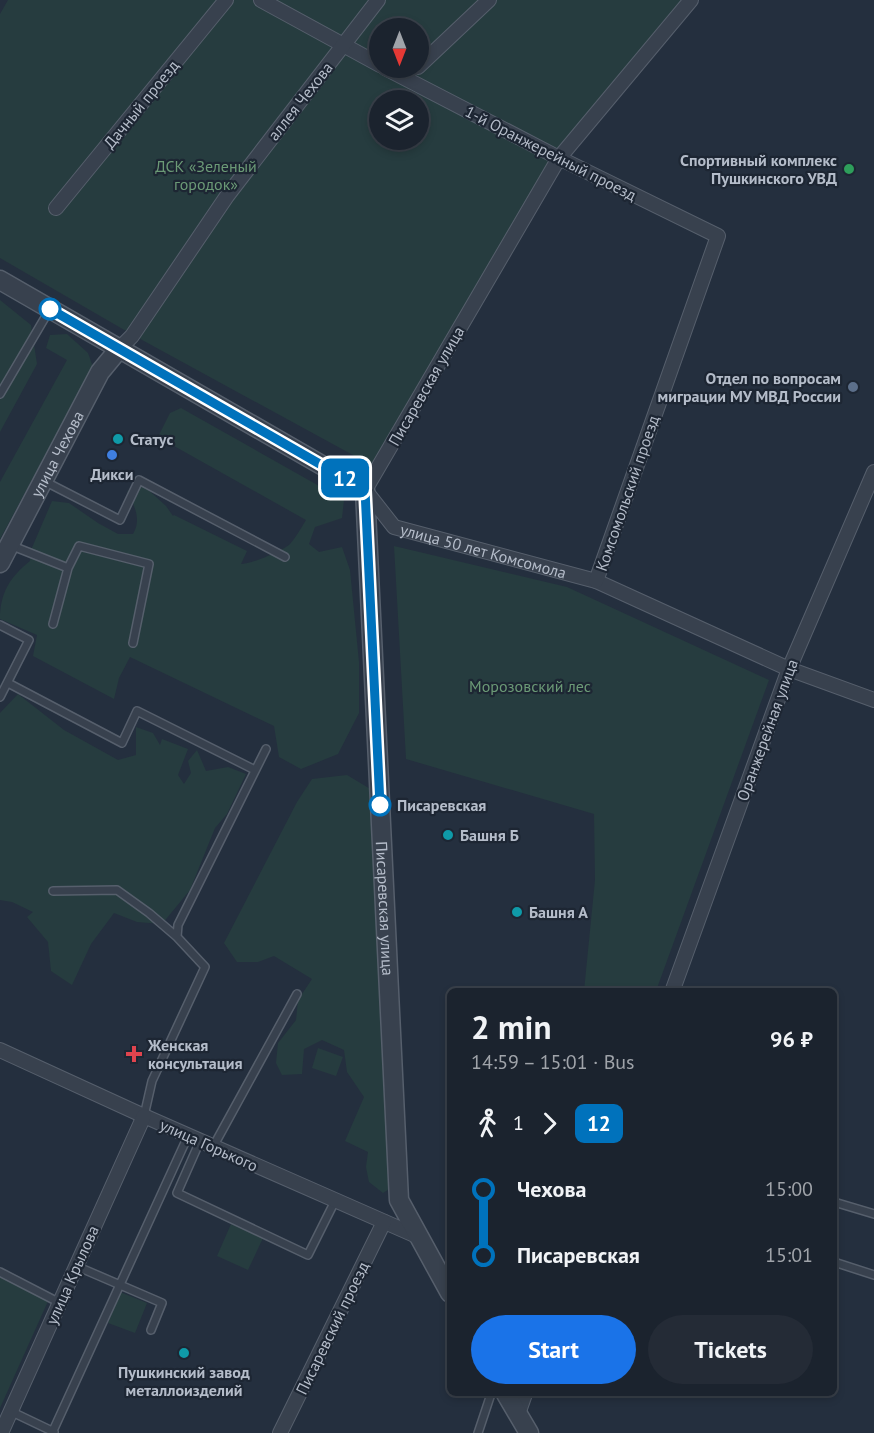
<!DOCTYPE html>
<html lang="en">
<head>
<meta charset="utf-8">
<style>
	:root { --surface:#1b232e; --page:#242b36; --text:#f1f3f6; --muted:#a0a4aa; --line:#39404a; --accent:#1a73e8 }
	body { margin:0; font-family:"PT Sans",sans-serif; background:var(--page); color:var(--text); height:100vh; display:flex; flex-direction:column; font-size:22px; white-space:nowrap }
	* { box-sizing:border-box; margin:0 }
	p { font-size:20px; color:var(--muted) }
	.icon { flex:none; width:33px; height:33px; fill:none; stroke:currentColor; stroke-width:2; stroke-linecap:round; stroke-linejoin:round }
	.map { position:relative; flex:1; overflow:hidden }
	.sheet { position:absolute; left:447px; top:988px; width:390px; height:408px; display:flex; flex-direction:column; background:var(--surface); border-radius:9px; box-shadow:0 3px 9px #0003,0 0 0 2px var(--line) }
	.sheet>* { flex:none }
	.badge { padding:0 12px; border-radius:9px; font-size:21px; line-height:39px }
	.needle { width:39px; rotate:180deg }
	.fabs { position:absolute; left:369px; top:18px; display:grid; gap:12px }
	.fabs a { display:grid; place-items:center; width:60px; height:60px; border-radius:50%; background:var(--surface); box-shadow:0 3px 9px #0003,0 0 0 2px var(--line); font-size:30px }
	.map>.badge { position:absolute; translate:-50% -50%; box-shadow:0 0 0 3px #fff }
	.legs { display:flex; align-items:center; gap:9px; height:66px; padding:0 24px; font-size:20px }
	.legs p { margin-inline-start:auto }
	.summary { display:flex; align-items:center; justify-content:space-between; height:102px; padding:0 24px }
	h1 { font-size:33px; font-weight:600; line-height:45px }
	.button { display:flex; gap:12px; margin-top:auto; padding:12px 24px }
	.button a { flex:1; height:69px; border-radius:36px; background:var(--accent); color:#fff; font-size:24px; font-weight:600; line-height:69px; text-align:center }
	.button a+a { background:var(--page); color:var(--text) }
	ul { padding:0 24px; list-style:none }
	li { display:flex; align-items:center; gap:21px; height:66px; font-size:22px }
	li i { display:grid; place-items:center; width:9px; height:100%; margin:0 8px; background:currentColor }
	li i::after { content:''; width:15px; height:15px; margin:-8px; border:4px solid; border-radius:50%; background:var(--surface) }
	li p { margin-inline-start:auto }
	li:first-child i { background:linear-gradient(#0000 50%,currentColor 0) }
	li:last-child i { background:linear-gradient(currentColor 50%,#0000 0) }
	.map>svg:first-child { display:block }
</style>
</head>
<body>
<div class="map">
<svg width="874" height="1433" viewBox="0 0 874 1433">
	<rect width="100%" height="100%" fill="#242f3e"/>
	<path fill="#263c3f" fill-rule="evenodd" d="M8 0H683L558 151 373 466 133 335 0 258V14ZM380 28H418V68H380ZM380 100H418V140H380Z
		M0 300 31 325 37 364 0 432Z
		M67 334 88 353 93 367 0 539V482L67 360 46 348 50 335Z
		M181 408 344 500 342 518 315 527 309 544 319 552 342 547 350 570 359 662V713L338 754 301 769 279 757 274 726 130 657 119 678 114 699 33 656 37 635 0 619C0 593 10 577 30 561L31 550 52 501 69 503 98 523 118 534H133C142 519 134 505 127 491L144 486 166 506 173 516 174 515 247 551 241 564C251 564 283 551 290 544 296 537 301 528 306 520L158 437 170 413Z
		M394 546 567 587 769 680 656 991H584L595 880 594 814 406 759Z
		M18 694 64 730 118 760 136 755V727L153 733 160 745 162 739 188 749 178 775 184 784 191 773 188 761 197 750 206 771 228 767 246 774 227 814 215 828 190 890 162 924 137 922 114 913 91 944 72 985 51 971 48 942 27 917 33 912 12 902 0 900V713Z
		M347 775 372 790 394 1186 383 1193 369 1182 366 1167 368 1152 345 1141 364 1097 347 1072 344 1050 322 1040 304 1049 302 1074 282 1075 276 1063 278 1043 296 1020 298 1000 312 979 274 956 258 962H237L224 943 297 802 312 779Z
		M318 1048 343 1057 336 1076 312 1068Z
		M231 1224 263 1238 248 1270 217 1256Z
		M0 1276 49 1299 0 1408Z
		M120 1292 147 1303 135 1333 108 1323Z"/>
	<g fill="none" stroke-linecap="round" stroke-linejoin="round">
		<g stroke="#565f6c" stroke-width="10">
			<path id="service" d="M0 394 50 309
				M44 481 120 520 139 480 285 557
				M10 545 68 568 79 546 149 564 133 643
				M53 624 68 568
				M0 625 29 640 0 697
				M8 683 122 743 137 711 255 770
				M53 891 117 890 149 913 177 937
				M144 1116 152 1081 205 967 177 937 178 925 266 749
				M200 1141 177 1193 308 1255 335 1201
				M213 1147 297 994
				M834 1202 874 1214
				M834 1262 874 1275
				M76 1266 162 1303 151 1330
				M0 1272 60 1303
				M10 1411 54 1432
				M52 1433 188 1136
				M478 1433 491 1394"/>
		</g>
		<g stroke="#565f6c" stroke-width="16">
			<g id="minor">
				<path d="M261 0 380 65"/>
				<path id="s1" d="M691 0 559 158 365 490 394 527 596 581 789 669 874 700"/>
				<path d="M418 67 489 0"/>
				<path d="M385 68 559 158 718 236 596 581"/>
				<path d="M56 208 226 0"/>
				<path d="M119 349 132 336 227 196 378 0"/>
				<path d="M672 992 789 669 874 472"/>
				<path d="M0 1050 144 1116 419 1237"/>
				<path d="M518 1414 525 1394"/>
				<path d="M1 1433 144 1116"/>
				<path d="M280 1433 384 1222"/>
			</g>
		</g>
		<g stroke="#565f6c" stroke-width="21">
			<g id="tertiary">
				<path id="s2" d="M0 280 365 490 399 1200 450 1293"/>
				<path id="s3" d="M0 563 100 372 119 349"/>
				<path d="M506 1394 529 1433"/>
			</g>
		</g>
		<use href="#service" stroke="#38414e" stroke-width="7"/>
		<use href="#minor" stroke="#38414e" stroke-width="14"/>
		<use href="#tertiary" stroke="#38414e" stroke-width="18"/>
	</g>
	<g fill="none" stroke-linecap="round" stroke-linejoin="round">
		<g stroke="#fff" stroke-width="14">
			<path id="line-1" d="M50 309 365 490 380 805"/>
		</g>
		<use href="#line-1" stroke="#0072bc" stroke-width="9"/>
	</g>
	<circle fill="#2e9e5b" stroke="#1d2633" stroke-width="2" cx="849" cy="169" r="6"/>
	<g fill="#fff" stroke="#0072bc" stroke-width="3">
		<circle cx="50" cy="309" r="10"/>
		<circle cx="380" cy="805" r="10"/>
	</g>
	<circle fill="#5c6f8a" stroke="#1d2633" stroke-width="2" cx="853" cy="387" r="6"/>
	<g fill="#0f9aa8" stroke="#1d2633" stroke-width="2">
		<circle cx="118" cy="439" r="6"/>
		<circle cx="448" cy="835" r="6"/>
		<circle cx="517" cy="912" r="6"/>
		<circle cx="184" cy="1353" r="6"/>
	</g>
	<circle fill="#3f7fe0" stroke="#1d2633" stroke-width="2" cx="112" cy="455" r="6"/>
	<path fill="#e0444e" stroke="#1d2633" stroke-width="2" d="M131 1045h6v6h6v6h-6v6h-6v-6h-6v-6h6z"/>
	<g text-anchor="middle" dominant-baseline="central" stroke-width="4.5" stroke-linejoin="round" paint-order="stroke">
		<g font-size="16" fill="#b4bcc9" stroke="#1d2633">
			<text transform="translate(300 101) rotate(-52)">аллея Чехова</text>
			<text transform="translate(141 104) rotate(-51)">Дачный проезд</text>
			<text transform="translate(551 153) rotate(27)">1-й Оранжерейный проезд</text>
			<text transform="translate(426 386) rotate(-60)">Писаревская улица</text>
			<text stroke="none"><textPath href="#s3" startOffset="123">улица Чехова</textPath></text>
			<text transform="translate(627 493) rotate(-71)">Комсомольский проезд</text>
			<text stroke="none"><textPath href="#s1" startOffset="730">улица 50 лет Комсомола</textPath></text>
			<text transform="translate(767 730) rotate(-70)">Оранжерейная улица</text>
			<text stroke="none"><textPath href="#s2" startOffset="840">Писаревская улица</textPath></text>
			<text transform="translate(209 1145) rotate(24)">улица Горького</text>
			<text transform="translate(72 1275) rotate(-66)">улица Крылова</text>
			<text transform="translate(332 1328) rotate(-64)">Писаревский проезд</text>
		</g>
		<g font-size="16" font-weight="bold" fill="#b4bcc9" stroke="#1d2633" text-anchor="start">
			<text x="837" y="160" text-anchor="end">Спортивный комплекс<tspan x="837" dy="18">Пушкинского УВД</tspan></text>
			<text x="841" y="378" text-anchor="end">Отдел по вопросам<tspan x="841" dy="18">миграции МУ МВД России</tspan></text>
			<text x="130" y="439">Статус</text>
			<text x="112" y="474" text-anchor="middle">Дикси</text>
			<text x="460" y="835">Башня Б</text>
			<text x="529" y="912">Башня А</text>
			<text x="148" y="1045">Женская<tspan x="148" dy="18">консультация</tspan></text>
			<text x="184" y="1372" text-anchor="middle">Пушкинский завод<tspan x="184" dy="18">металлоизделий</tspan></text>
		</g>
		<g font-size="16" fill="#6b9a76" stroke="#1d2633">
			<text x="206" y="166">ДСК «Зеленый<tspan x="206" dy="18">городок»</tspan></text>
			<text x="530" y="686">Морозовский лес</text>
		</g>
		<g font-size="16" font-weight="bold" fill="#b4bcc9" stroke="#1d2633" text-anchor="start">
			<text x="397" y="805">Писаревская</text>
		</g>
	</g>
</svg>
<div class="fabs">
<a><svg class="needle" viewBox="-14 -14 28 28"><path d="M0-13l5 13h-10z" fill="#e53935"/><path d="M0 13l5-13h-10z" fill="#a0a4aa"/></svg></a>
<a><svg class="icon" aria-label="layers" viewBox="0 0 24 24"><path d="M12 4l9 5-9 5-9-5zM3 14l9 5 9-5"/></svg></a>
</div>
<b class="badge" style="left:345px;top:478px;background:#0072bc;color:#fff">12</b>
<section class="sheet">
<div class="summary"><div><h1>2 min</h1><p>14:59 – 15:01 · Bus</p></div><b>96 ₽</b></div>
<div class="legs"><svg class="icon" aria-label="walk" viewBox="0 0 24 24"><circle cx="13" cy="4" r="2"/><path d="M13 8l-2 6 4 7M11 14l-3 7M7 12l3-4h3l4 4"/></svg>1<svg class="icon" aria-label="forward" viewBox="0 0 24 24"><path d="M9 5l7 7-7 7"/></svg><b class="badge" style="background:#0072bc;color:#fff">12</b></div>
<ul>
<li><i style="color:#0072bc"></i><b>Чехова</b><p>15:00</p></li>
<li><i style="color:#0072bc"></i><b>Писаревская</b><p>15:01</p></li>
</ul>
<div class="button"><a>Start</a><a>Tickets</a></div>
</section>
</div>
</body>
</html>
